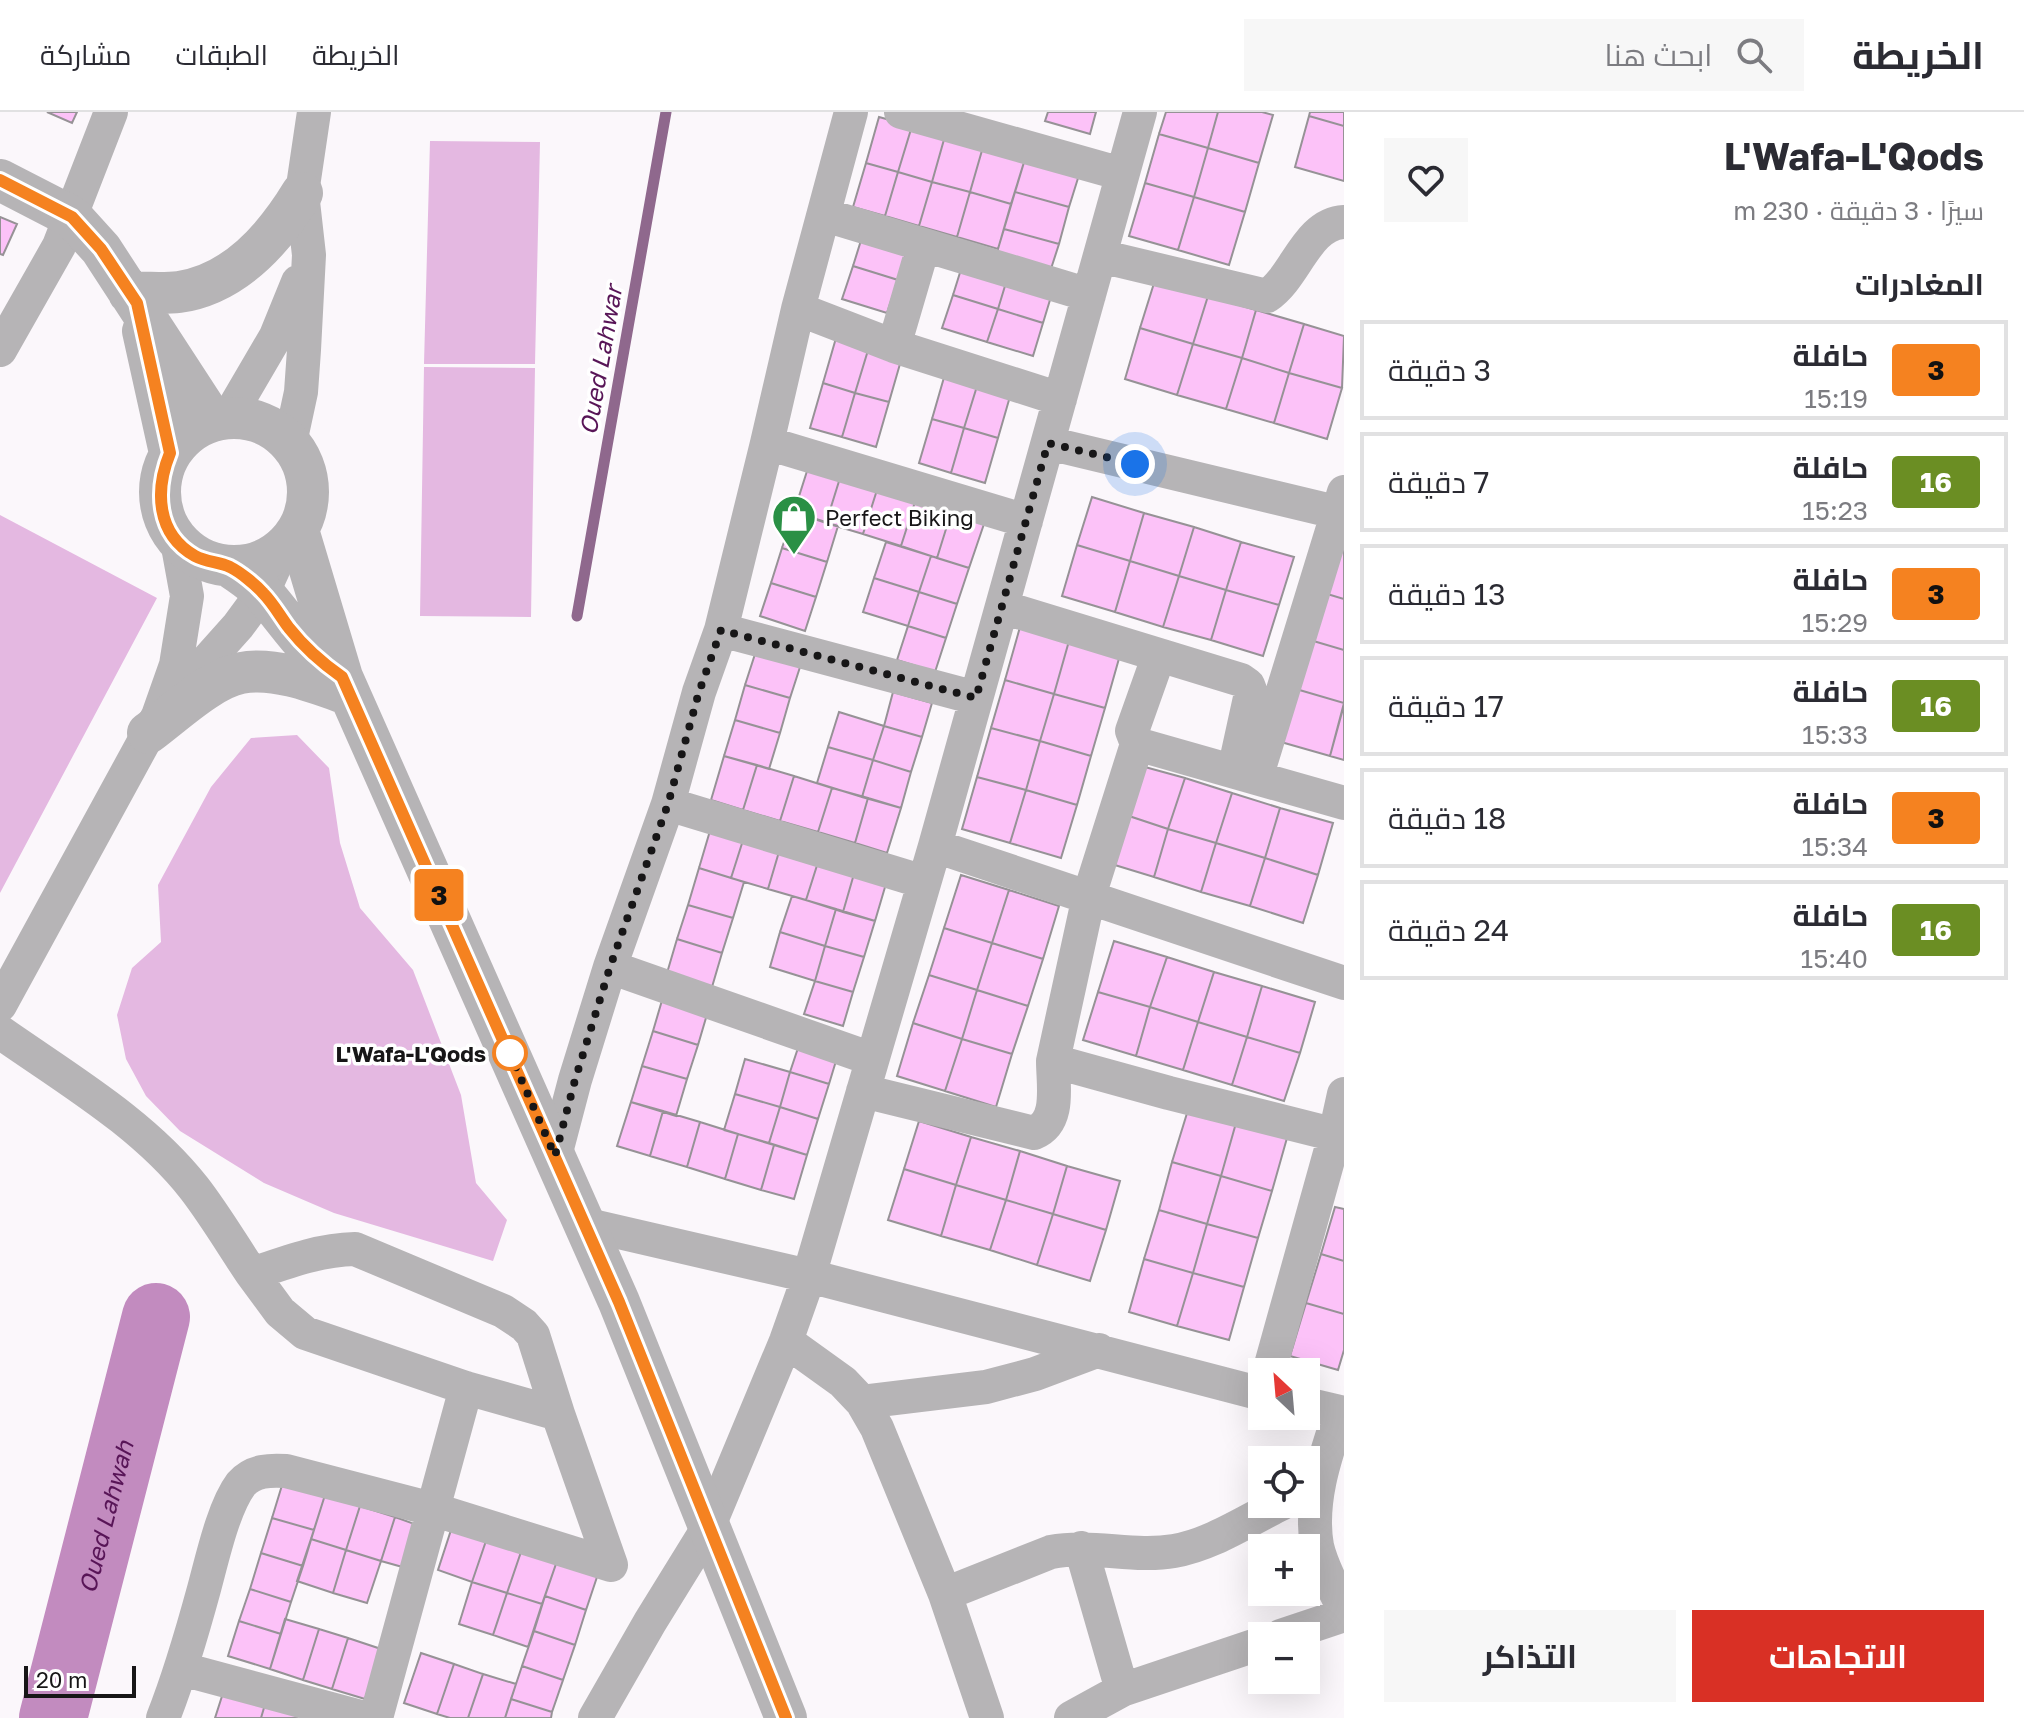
<!DOCTYPE html>
<html lang="ar">
<head>
<meta charset="utf-8">
<style>
	:root { --surface:#fff; --page:#f7f7f7; --text:#2b2b33; --muted:#7c7c81; --line:#e1e1e2; --accent:#d93025 }
	body { margin:0; font-family:"Golos Text",Cairo,sans-serif; background:var(--page); color:var(--text); direction:rtl; height:100vh; display:flex; flex-direction:column; font-size:30px; white-space:nowrap }
	* { box-sizing:border-box; margin:0 }
	p { font-size:26px; color:var(--muted) }
	.icon { flex:none; width:44px; height:44px; fill:none; stroke:currentColor; stroke-width:2; stroke-linecap:round; stroke-linejoin:round }
	.map { position:relative; flex:1; overflow:hidden; direction:ltr }
	.drawer { display:flex; flex-direction:column; background:var(--surface); width:680px }
	.drawer>* { flex:none }
	.badge { padding:0 16px; border-radius:6px; font-size:28px; line-height:52px }
	.needle { width:52px; rotate:334deg }
	.buttons { position:absolute; left:1248px; top:1246px; display:grid; gap:16px }
	.buttons a { display:grid; place-items:center; width:72px; height:72px; border-radius:0px; background:var(--surface); box-shadow:0 8px 32px #0002; font-size:40px }
	.scale { position:absolute; left:24px; bottom:20px; width:112px; box-sizing:border-box; padding-left:8px; border:4px solid #171617; border-top:0; font-size:22px; line-height:28px; white-space:nowrap; color:#171617; -webkit-text-stroke:6px #fff; paint-order:stroke }
	.you { position:absolute; width:40px; height:40px; margin:-20px; border:6px solid #fff; border-radius:50%; background:#1a73e8; box-shadow:0 0 0 12px #1a73e833 }
	.map>.badge { position:absolute; translate:-50% -50%; box-shadow:0 0 0 4px #fff }
	h2 { padding:0 40px; font-size:30px; line-height:72px }
	.round { display:grid; place-items:center; flex:none; width:84px; height:84px; border-radius:0px; background:var(--page) }
	.headline { display:flex; align-items:center; justify-content:space-between; height:136px; padding:0 40px }
	h1 { font-size:38px; font-weight:700; line-height:60px }
	.cta { display:flex; gap:16px; margin-top:auto; padding:16px 40px }
	.cta a { flex:1; height:92px; border-radius:0px; background:var(--accent); color:#fff; font-size:32px; font-weight:700; line-height:92px; text-align:center }
	.cta a+a { background:var(--page); color:var(--text) }
	ul { padding:0; list-style:none }
	li { display:flex; align-items:center; gap:24px; height:100px; margin:0 16px 12px; padding:0 24px; border:4px solid var(--line); border-radius:0px }
	li div { flex:1 }
	li b { display:block; font-size:30px }
	li em { font-style:normal }
	li .badge { min-width:88px; font-weight:700; text-align:center }
	header { display:flex; align-items:center; gap:48px; box-sizing:border-box; height:112px; padding:0 40px; background:var(--surface); border-bottom:2px solid var(--line) }
	header strong { font-size:38px }
	nav { display:flex; gap:44px; margin-inline-start:auto; font-size:28px }
	.search { width:560px; height:72px; background:var(--page); display:flex; align-items:center; gap:20px; box-sizing:border-box; padding:0 28px; border-radius:0px; color:var(--muted); font-size:30px }
	main { display:flex; flex:1; min-height:0 }
	.map>svg:first-child { display:block }
</style>
</head>
<body>
<header>
<strong>الخريطة</strong>
<div class="search"><svg class="icon" aria-label="search" viewBox="0 0 24 24"><circle cx="10" cy="10" r="6"/><path d="M15 15l6 6"/></svg>ابحث هنا</div>
<nav><a>الخريطة</a><a>الطبقات</a><a>مشاركة</a></nav>
</header>
<main>
<section class="drawer">
<div class="headline"><div><h1>L'Wafa-L'Qods</h1><p>سيرًا · 3 دقيقة · 230 m</p></div><a class="round"><svg class="icon" aria-label="heart" viewBox="0 0 24 24"><path d="M12 20l-8-8c-3-5 5-10 8-4 3-6 11-1 8 4z"/></svg></a></div>
<h2>المغادرات</h2>
<ul>
<li><span class="badge" style="background:#f58220;color:#111">3</span><div><b>حافلة</b><p>15:19</p></div><em>3 دقيقة</em></li>
<li><span class="badge" style="background:#6b8e23;color:#fff">16</span><div><b>حافلة</b><p>15:23</p></div><em>7 دقيقة</em></li>
<li><span class="badge" style="background:#f58220;color:#111">3</span><div><b>حافلة</b><p>15:29</p></div><em>13 دقيقة</em></li>
<li><span class="badge" style="background:#6b8e23;color:#fff">16</span><div><b>حافلة</b><p>15:33</p></div><em>17 دقيقة</em></li>
<li><span class="badge" style="background:#f58220;color:#111">3</span><div><b>حافلة</b><p>15:34</p></div><em>18 دقيقة</em></li>
<li><span class="badge" style="background:#6b8e23;color:#fff">16</span><div><b>حافلة</b><p>15:40</p></div><em>24 دقيقة</em></li>
</ul>
<div class="cta"><a>الاتجاهات</a><a>التذاكر</a></div>
</section>
<div class="map">
<svg width="1344" height="1606" viewBox="0 0 1344 1606">
	<rect width="100%" height="100%" fill="#fbf7fb"/>
	<path fill="#e4b8e1" d="M430 29 540 30 535 252H424Z
		M424 255 535 256 531 505 420 504Z
		M0 403 157 486 0 781Z
		M297 623 329 656 340 731 360 796 413 858 461 983 476 1071 507 1108 493 1149 334 1101 264 1071 180 1019 146 984 126 947 117 903 132 856 161 830 158 773 211 675 251 626Z"/>
	<g fill="none" stroke-linecap="round" stroke-linejoin="round">
		<path stroke="#8f688d" stroke-width="11" d="M577 504 666 0"/>
		<path stroke="#c28bbf" stroke-width="68" id="s1" d="M53 1606 156 1205"/>
	</g>
	<path fill="#fcc2f8" stroke="#969296" stroke-width="2" d="M47 0H77L72 11Z
		M1048 0H1096L1090 22 1045 9Z
		M1166 0H1218L1208 36 1159 22Z
		M1218 0H1262L1273 3 1259 51 1208 36Z
		M1310 0H1344V14L1309 4Z
		M1309 4 1344 14V69L1295 55Z
		M879 5 912 14 898 60 866 51Z
		M912 14 945 24 932 70 898 60Z
		M1159 22 1208 36 1194 85 1145 71Z
		M945 24 983 35 970 80 932 70Z
		M983 35 1025 47 1011 92 970 80Z
		M1208 36 1259 51 1245 100 1194 85Z
		M1025 47 1079 63 1069 95 1015 80Z
		M866 51 898 60 885 104 853 95Z
		M898 60 932 70 919 114 885 104Z
		M932 70 970 80 957 125 919 114Z
		M1145 71 1194 85 1178 138 1129 124Z
		M970 80 1011 92 998 137 957 125Z
		M1015 80 1069 95 1059 132 1004 117Z
		M1194 85 1245 100 1229 153 1178 138Z
		M0 105 17 112 3 143 0 142Z
		M1004 117 1059 132 1048 166 994 150Z
		M863 122 908 135 898 168 853 154Z
		M963 151 1008 164 998 197 953 183Z
		M853 154 898 168 887 201 842 187Z
		M1008 164 1053 178 1043 211 998 197Z
		M1155 168 1208 184 1193 232 1140 216Z
		M953 183 998 197 987 230 942 216Z
		M1208 184 1256 198 1242 246 1193 232Z
		M998 197 1043 211 1033 244 987 230Z
		M1256 198 1304 212 1289 261 1242 246Z
		M1304 212 1344 224 1342 276 1289 261Z
		M1140 216 1193 232 1177 283 1125 267Z
		M836 226 869 235 855 281 823 271Z
		M1193 232 1242 246 1226 297 1177 283Z
		M869 235 902 245 889 290 855 281Z
		M1242 246 1289 261 1274 311 1226 297Z
		M1289 261 1342 276 1327 327 1274 311Z
		M945 262 978 271 964 316 932 307Z
		M823 271 855 281 842 325 810 316Z
		M978 271 1011 281 998 326 964 316Z
		M855 281 889 290 876 335 842 325Z
		M932 307 964 316 951 361 919 351Z
		M964 316 998 326 985 371 951 361Z
		M808 356 840 366 826 411 794 400Z
		M840 366 877 378 863 422 826 411Z
		M877 378 915 390 901 434 863 422Z
		M1092 385 1144 401 1130 449 1077 433Z
		M915 390 951 401 937 446 901 434Z
		M794 400 838 414 827 450 782 436Z
		M951 401 984 412 969 456 937 446Z
		M1144 401 1194 415 1179 464 1130 449Z
		M1194 415 1241 430 1226 478 1179 464Z
		M1344 429V487L1324 481Z
		M886 430 931 444 919 480 874 466Z
		M1241 430 1294 445 1279 493 1226 478Z
		M1077 433 1130 449 1115 500 1062 484Z
		M782 436 827 450 816 485 771 471Z
		M931 444 969 456 957 492 919 480Z
		M1130 449 1179 464 1163 515 1115 500Z
		M1179 464 1226 478 1211 528 1163 515Z
		M874 466 919 480 908 514 863 500Z
		M771 471 816 485 805 519 760 504Z
		M1226 478 1279 493 1263 544 1211 528Z
		M919 480 957 492 946 526 908 514Z
		M1324 481 1344 487V538L1310 528Z
		M908 514 946 526 935 560 897 548Z
		M1020 515 1069 529 1054 582 1005 568Z
		M1310 528 1344 538V591L1296 577Z
		M1069 529 1120 543 1105 596 1054 582Z
		M756 539 801 552 790 586 745 573Z
		M1005 568 1054 582 1040 629 991 616Z
		M745 573 790 586 780 621 735 608Z
		M1296 577 1344 591 1330 644 1281 630Z
		M893 580 932 591 922 625 884 614Z
		M1054 582 1105 596 1091 644 1040 629Z
		M1344 593V648L1330 644Z
		M839 600 884 614 873 648 828 635Z
		M735 608 780 621 769 657 724 644Z
		M884 614 922 625 911 660 873 648Z
		M991 616 1040 629 1026 678 977 665Z
		M1040 629 1091 644 1077 693 1026 678Z
		M828 635 873 648 862 685 817 671Z
		M724 644 757 653 743 698 711 688Z
		M873 648 911 660 901 696 862 685Z
		M1134 652 1185 666 1168 717 1120 701Z
		M757 653 794 664 780 709 743 698Z
		M794 664 832 676 818 720 780 709Z
		M977 665 1026 678 1010 731 962 717Z
		M1185 666 1232 681 1216 731 1168 717Z
		M832 676 868 686 855 731 818 720Z
		M1026 678 1077 693 1061 746 1010 731Z
		M1232 681 1280 696 1265 746 1216 731Z
		M868 686 901 696 887 741 855 731Z
		M1280 696 1333 711 1318 763 1265 746Z
		M1120 701 1168 717 1154 765 1105 750Z
		M712 712 745 722 731 766 699 756Z
		M1168 717 1216 731 1201 780 1154 765Z
		M745 722 781 733 768 777 731 766Z
		M1216 731 1265 746 1250 794 1201 780Z
		M781 733 820 744 806 788 768 777Z
		M820 744 856 755 843 800 806 788Z
		M1265 746 1318 763 1303 811 1250 794Z
		M856 755 888 765 875 809 843 800Z
		M699 756 744 770 733 806 688 793Z
		M961 763 1009 778 992 831 944 816Z
		M1009 778 1059 794 1043 847 992 831Z
		M792 784 836 797 825 834 780 820Z
		M688 793 733 806 722 841 677 827Z
		M836 797 875 809 864 845 825 834Z
		M944 816 992 831 977 878 929 863Z
		M780 820 825 834 815 869 770 855Z
		M677 827 722 841 712 875 667 861Z
		M1114 829 1167 845 1150 895 1098 880Z
		M992 831 1043 847 1028 894 977 878Z
		M825 834 864 845 853 880 815 869Z
		M1167 845 1214 860 1198 910 1150 895Z
		M1214 860 1262 874 1247 925 1198 910Z
		M929 863 977 878 962 927 913 911Z
		M815 869 853 880 843 914 804 902Z
		M1262 874 1315 890 1300 941 1247 925Z
		M977 878 1028 894 1012 942 962 927Z
		M1098 880 1150 895 1136 944 1083 928Z
		M663 885 708 899 698 933 653 919Z
		M1150 895 1198 910 1183 958 1136 944Z
		M1198 910 1247 925 1232 973 1183 958Z
		M913 911 962 927 945 979 897 964Z
		M653 919 698 933 687 967 642 954Z
		M1247 925 1300 941 1284 989 1232 973Z
		M801 927 839 939 829 972 790 960Z
		M962 927 1012 942 996 995 945 979Z
		M745 947 790 960 780 995 735 982Z
		M642 954 687 967 676 1004 631 990Z
		M790 960 829 972 818 1007 780 995Z
		M735 982 780 995 769 1031 724 1018Z
		M631 990 663 999 650 1044 617 1034Z
		M780 995 818 1007 807 1043 769 1031Z
		M1188 998 1236 1011 1221 1064 1172 1050Z
		M663 999 700 1010 687 1055 650 1044Z
		M919 1009 971 1025 956 1073 904 1057Z
		M700 1010 738 1022 725 1067 687 1055Z
		M1236 1011 1287 1026 1272 1079 1221 1064Z
		M738 1022 774 1033 761 1078 725 1067Z
		M971 1025 1020 1039 1006 1088 956 1073Z
		M774 1033 807 1043 794 1087 761 1078Z
		M1020 1039 1067 1054 1053 1102 1006 1088Z
		M1172 1050 1221 1064 1207 1112 1159 1098Z
		M1067 1054 1120 1069 1106 1118 1053 1102Z
		M904 1057 956 1073 941 1124 888 1108Z
		M1221 1064 1272 1079 1258 1126 1207 1112Z
		M956 1073 1006 1088 990 1138 941 1124Z
		M1006 1088 1053 1102 1037 1153 990 1138Z
		M1335 1095 1344 1097V1149L1321 1142Z
		M1159 1098 1207 1112 1193 1161 1144 1147Z
		M1053 1102 1106 1118 1090 1169 1037 1153Z
		M1207 1112 1258 1126 1244 1175 1193 1161Z
		M1321 1142 1344 1149V1202L1306 1191Z
		M1144 1147 1193 1161 1177 1214 1129 1200Z
		M1193 1161 1244 1175 1229 1228 1177 1214Z
		M1306 1191 1344 1202V1238L1338 1258 1290 1244Z
		M283 1370 325 1383 314 1418 272 1406Z
		M325 1383 360 1394 346 1438 311 1427Z
		M360 1394 395 1405 381 1449 346 1438Z
		M395 1405 420 1414 406 1456 381 1449Z
		M272 1406 314 1418 303 1454 261 1441Z
		M452 1415 487 1426 472 1470 438 1458Z
		M487 1426 522 1437 507 1481 472 1470Z
		M311 1427 346 1438 333 1481 297 1469Z
		M522 1437 557 1449 542 1492 507 1481Z
		M346 1438 381 1449 367 1491 333 1481Z
		M261 1441 303 1454 291 1490 250 1477Z
		M557 1449 598 1462 586 1498 545 1484Z
		M472 1470 507 1481 493 1523 459 1512Z
		M250 1477 291 1490 281 1522 239 1509Z
		M507 1481 542 1492 528 1535 493 1523Z
		M545 1484 586 1498 575 1533 534 1519Z
		M285 1507 319 1517 303 1568 270 1557Z
		M239 1509 281 1522 270 1557 228 1544Z
		M319 1517 348 1526 332 1577 303 1568Z
		M534 1519 575 1533 563 1568 522 1554Z
		M348 1526 381 1537 365 1587 332 1577Z
		M421 1541 454 1552 437 1602 404 1591Z
		M454 1552 483 1562 468 1606H450L437 1602Z
		M522 1554 563 1568 552 1600 511 1587Z
		M483 1562 516 1572 505 1606H468Z
		M224 1578 266 1589 261 1606H215Z
		M511 1587 552 1600 551 1606H505Z
		M266 1589 299 1599 297 1606H261Z"/>
	<g fill="none" stroke-linecap="round" stroke-linejoin="round">
		<path stroke="#b6b4b6" stroke-width="34" d="M851 0 798 197 767 331 1026 409
			M901 0 1122 62
			M825 103 1089 183
			M1100 144 1267 184C1296 165 1306 112 1344 110
			M798 197 894 234 1060 287
			M894 234 923 135
			M0 238 59 134 111 0
			M228 306 276 224 298 170
			M290 331 301 280 304 238 309 143 302 81 314 0
			M1048 331 1344 402
			M1002 495 1241 568 1248 573 1251 581 1234 659
			M721 518 976 586
			M1159 543 1132 619 1137 632 1344 691
			M171 589 238 514 263 480 283 436
			M1137 632 1089 784 1053 949 1169 981 1344 1025
			M1256 666 1344 380
			M668 692 924 770
			M935 734 1344 871
			M610 855 872 947
			M0 893 158 604 176 553 187 484 177 429
			M0 920C67 967 143 1011 194 1076 215 1103 233 1134 252 1162 287 1150 318 1138 355 1137L503 1199 524 1213 533 1223 558 1302
			M863 979 1034 1021C1061 1010 1053 973 1053 949
			M555 1044 575 968 610 855 668 692 699 580 721 518 767 331
			M584 1112 809 1164 1262 1282
			M252 1162 280 1200 305 1221 466 1276 558 1302 611 1453
			M786 1229 843 1270 862 1290 877 1316 945 1482 987 1606
			M1269 1260 1335 1023 1344 982
			M862 1290 986 1275 1035 1262 1099 1238
			M1306 1292 1344 1301
			M1340 1300C1326 1342 1309 1389 1317 1434 1322 1456 1334 1477 1344 1497
			M1081 1436 1122 1578
			M945 1482 1051 1440C1092 1432 1133 1446 1174 1439 1211 1433 1248 1408 1281 1392
			M1281 1524 1344 1503
			M182 1557 364 1606
			M163 1606C180 1563 192 1521 204 1477 212 1448 223 1396 241 1372 253 1358 271 1358 286 1359L432 1397 611 1453
			M376 1606 466 1276
			M595 1606 650 1510 708 1416 786 1229 809 1164 935 734 1140 0
			M1071 1606 1122 1578 1262 1531"/>
		<path stroke="#b6b4b6" stroke-width="42" d="M0 68 72 105 101 137 213 309
			M129 181C145 180 163 182 179 180 235 172 274 127 302 81
			M143 219 170 341
			M160 380a74 74 0 1 1 148 0a74 74 0 1 1-148 0Z
			M298 418 342 565 619 1190 786 1606
			M229 454C241 463 255 471 264 482 293 516 304 538 342 565
			M148 621C174 602 210 567 241 561 275 554 319 572 350 583"/>
	</g>
	<g fill="none" stroke-linecap="round" stroke-linejoin="round">
		<g stroke="#fff" stroke-width="18">
			<path id="line" d="M0 68 72 105 101 137 137 191 170 341C155 378 156 422 195 444 206 450 219 450 230 455 240 460 255 472 263 481 273 491 280 504 289 516 304 535 322 551 342 565L619 1190 786 1606"/>
		</g>
		<use href="#line" stroke="#f58220" stroke-width="12"/>
		<path stroke="#171617" stroke-width="8" stroke-dasharray="0 14.4" d="M510 941 507 935 555 1044 575 968 610 855 668 692 699 580 721 518 976 586 1048 331 1135 352"/>
	</g>
	<defs>
		<g id="shop-pin" transform="scale(2.3)"><path d="M0 17L-7.5 6A9.5 9.5 0 1 1 7.5 6Z" fill="#2a9045" stroke="#fff"/><path d="M-5-2.5h2.3a2.7 3.5 0 0 1 5.4 0H5L5.5 6h-11ZM-1.5-2.5h3a1.5 2.3 0 0 0-3 0Z" fill="#fff"/></g>
	</defs>
	<g fill-rule="evenodd">
		<use href="#shop-pin" x="794" y="405"/>
	</g>
	<circle fill="#fff" stroke="#f58220" stroke-width="4" cx="510" cy="941" r="16"/>
	<g text-anchor="middle" dominant-baseline="central" stroke-width="7" stroke-linejoin="round" paint-order="stroke">
		<g font-size="22" fill="#171617" stroke="#fff" text-anchor="start">
			<text x="825" y="405">Perfect Biking</text>
		</g>
		<g font-size="22" font-weight="bold" fill="#171617" stroke="#fff" text-anchor="end">
			<text x="486" y="941">L'Wafa-L'Qods</text>
		</g>
		<g font-size="24" font-style="italic" fill="#581557" stroke="#fff">
			<text transform="translate(600 248) rotate(-80)">Oued Lahwar</text>
			<text stroke="none"><textPath href="#s1" startOffset="208">Oued Lahwah</textPath></text>
		</g>
	</g>
</svg>
<div class="buttons">
<a><svg class="needle" viewBox="-14 -14 28 28"><path d="M0-13l5 13h-10z" fill="#e53935"/><path d="M0 13l5-13h-10z" fill="#7c7c81"/></svg></a>
<a><svg class="icon" aria-label="locate" viewBox="0 0 24 24"><circle cx="12" cy="12" r="6"/><path d="M12 2v4M12 18v4M2 12h4M18 12h4"/></svg></a>
<a>+</a>
<a>−</a>
</div>
<div class="scale">20 m</div>
<div class="you" style="left:1135px;top:352px"></div>
<b class="badge" style="left:439px;top:783px;background:#f58220;color:#111">3</b>
</div>
</main>
</body>
</html>
